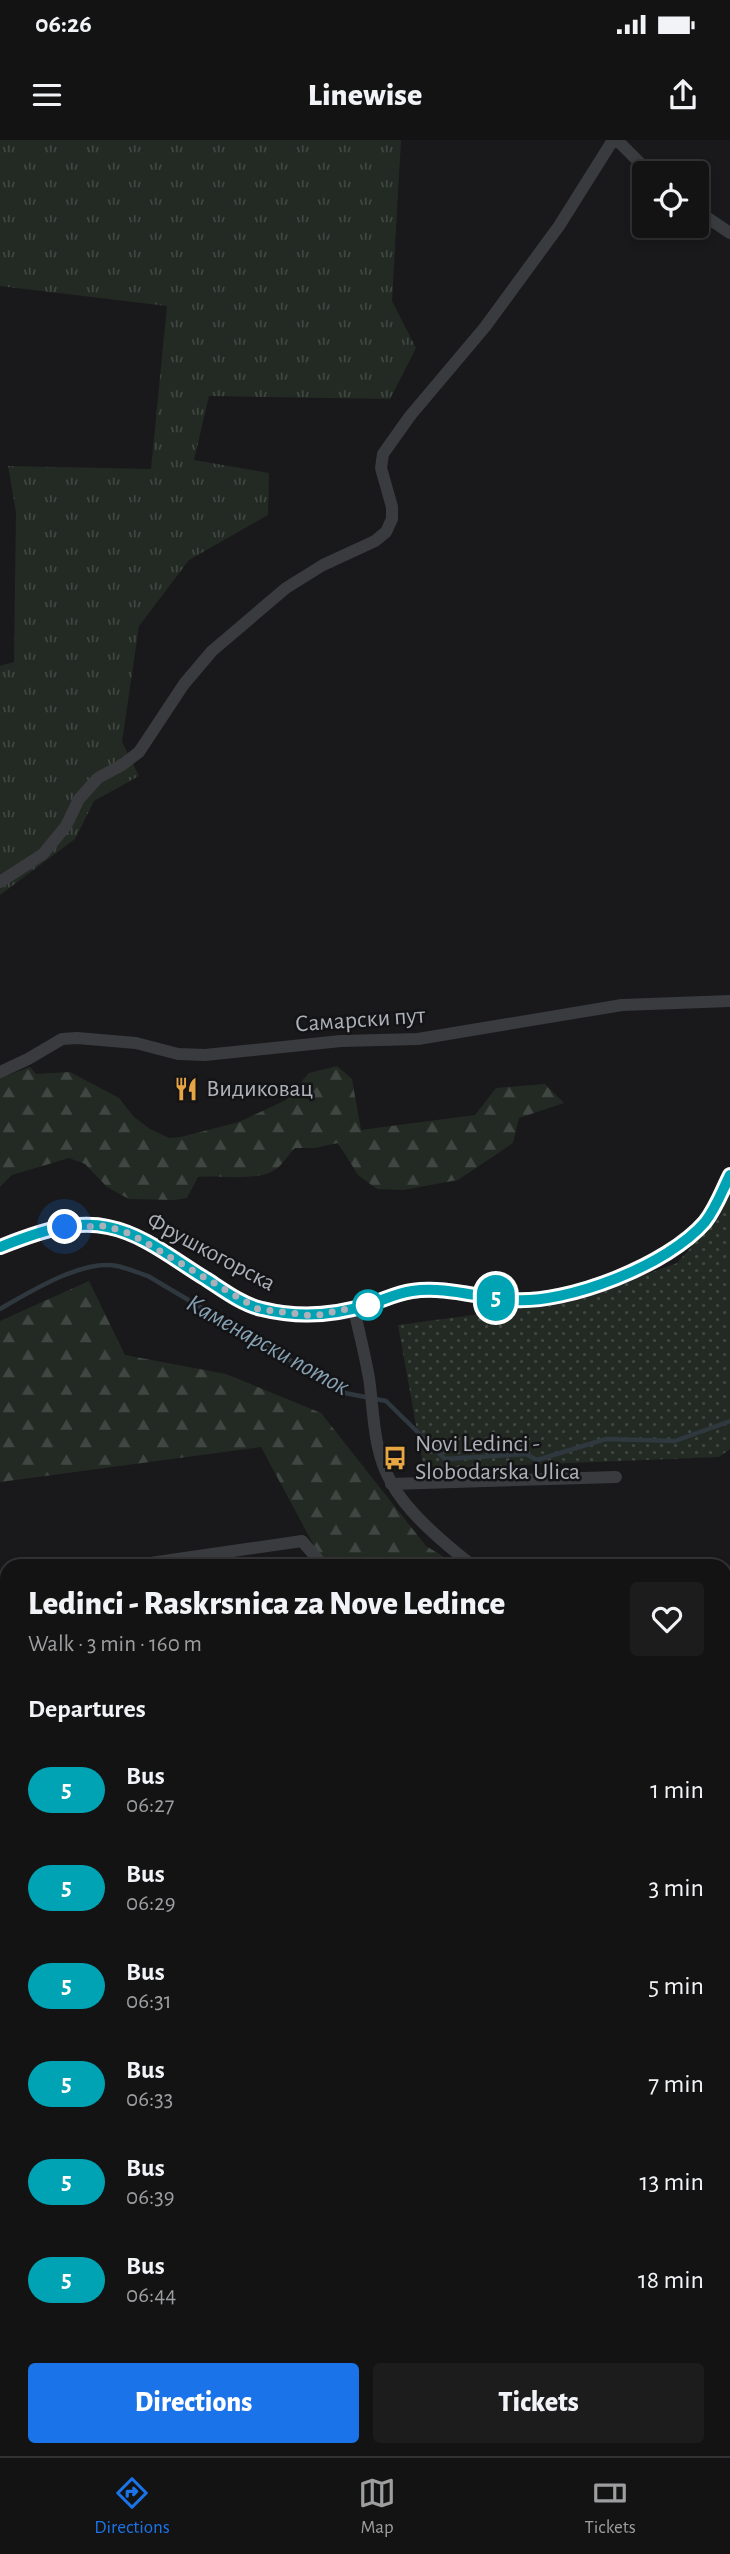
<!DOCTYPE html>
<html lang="en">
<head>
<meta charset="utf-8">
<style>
	:root { --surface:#131314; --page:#1c1c1d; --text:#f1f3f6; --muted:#9d9ea0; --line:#323234; --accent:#1a73e8 }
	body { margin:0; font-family:"Alegreya Sans",sans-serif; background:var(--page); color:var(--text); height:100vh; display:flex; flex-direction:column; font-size:26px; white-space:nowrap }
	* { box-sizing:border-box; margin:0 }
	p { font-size:23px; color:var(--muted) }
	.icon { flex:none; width:38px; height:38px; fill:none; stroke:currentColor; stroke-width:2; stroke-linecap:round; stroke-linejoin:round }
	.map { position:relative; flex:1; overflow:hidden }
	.panel { position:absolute; left:0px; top:1419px; width:732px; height:898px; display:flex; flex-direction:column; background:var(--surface); border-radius:21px 21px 0 0; box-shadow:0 4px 10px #0003,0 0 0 2px var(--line) }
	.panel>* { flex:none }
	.badge { padding:0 14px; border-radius:23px; font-size:24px; line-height:46px }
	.tools { position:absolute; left:632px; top:21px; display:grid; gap:14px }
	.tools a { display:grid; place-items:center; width:77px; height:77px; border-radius:7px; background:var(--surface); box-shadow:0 4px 10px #0003,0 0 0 2px var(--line); font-size:35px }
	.you { position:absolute; width:35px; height:35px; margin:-18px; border:5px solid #fff; border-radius:50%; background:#1a73e8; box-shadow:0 0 0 10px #1a73e833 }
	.map>.badge { position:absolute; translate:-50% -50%; box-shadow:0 0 0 4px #fff }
	h2 { padding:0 28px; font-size:26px; line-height:63px }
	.round { display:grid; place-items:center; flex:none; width:74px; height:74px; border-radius:7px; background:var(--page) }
	.head { display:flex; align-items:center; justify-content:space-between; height:119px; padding:0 28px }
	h1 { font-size:33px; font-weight:800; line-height:52px }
	.cta { display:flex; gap:14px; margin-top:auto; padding:14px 28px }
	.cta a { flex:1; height:80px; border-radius:7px; background:var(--accent); color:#fff; font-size:28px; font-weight:800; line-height:80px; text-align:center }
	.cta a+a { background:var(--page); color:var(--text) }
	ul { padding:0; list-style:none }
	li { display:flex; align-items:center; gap:21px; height:98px; padding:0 28px }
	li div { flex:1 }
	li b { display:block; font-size:26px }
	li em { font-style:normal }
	li .badge { min-width:77px; font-weight:700; text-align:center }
	.status { display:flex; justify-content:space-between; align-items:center; height:49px; padding:0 35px; background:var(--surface); direction:ltr }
	.status svg { height:19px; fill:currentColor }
	header { display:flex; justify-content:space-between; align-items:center; height:91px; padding:0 28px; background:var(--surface); font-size:32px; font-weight:800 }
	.menu { display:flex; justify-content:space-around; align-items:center; height:98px; border-top:2px solid var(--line); background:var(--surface); font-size:19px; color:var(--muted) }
	.menu a { display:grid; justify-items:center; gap:4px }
	.menu .active { color:var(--accent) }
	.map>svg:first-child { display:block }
</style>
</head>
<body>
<div class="status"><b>06:26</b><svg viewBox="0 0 49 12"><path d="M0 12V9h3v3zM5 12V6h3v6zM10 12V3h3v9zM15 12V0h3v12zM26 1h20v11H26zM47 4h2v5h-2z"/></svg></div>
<header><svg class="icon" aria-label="menu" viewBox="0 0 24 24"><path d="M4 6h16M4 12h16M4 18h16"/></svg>Linewise<svg class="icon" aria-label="share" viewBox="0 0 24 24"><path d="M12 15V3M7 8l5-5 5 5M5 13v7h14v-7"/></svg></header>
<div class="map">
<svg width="730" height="2316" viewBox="0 0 730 2316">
	<defs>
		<pattern id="grass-tufts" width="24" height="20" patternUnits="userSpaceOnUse" patternTransform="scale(1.75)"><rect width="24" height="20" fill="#232a23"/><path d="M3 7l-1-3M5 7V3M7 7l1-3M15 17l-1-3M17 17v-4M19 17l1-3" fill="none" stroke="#404641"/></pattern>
		<pattern id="forest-firs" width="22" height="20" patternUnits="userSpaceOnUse" patternTransform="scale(1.75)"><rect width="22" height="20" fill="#232a23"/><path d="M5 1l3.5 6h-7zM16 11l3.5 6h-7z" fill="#404641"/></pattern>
		<pattern id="park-dots" width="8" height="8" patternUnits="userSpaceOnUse" patternTransform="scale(1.75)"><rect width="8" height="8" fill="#232a23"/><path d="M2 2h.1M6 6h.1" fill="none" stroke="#404641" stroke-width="1.8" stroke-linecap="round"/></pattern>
	</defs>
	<rect width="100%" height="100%" fill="#19191b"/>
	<path fill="url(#grass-tufts)" d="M0 0H401L392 161 416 208 390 259 209 256 194 320 269 333 268 375 189 420 139 486 122 602 139 636 94 661 75 699 0 755V526L14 522 16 372 8 326 151 329 167 166 0 146Z"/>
	<path fill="url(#forest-firs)" d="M337 926 352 939 361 990 475 975 496 948 545 944 564 963 519 978 513 1003 458 1040 403 1050 377 1049 358 1035 338 1003 315 1008H295C289 1014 283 1024 276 1029 259 1042 220 1035 198 1037L187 1058 175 1060 129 1059 107 1047 85 1024 69 1018 12 1035 0 1047V938L30 927 36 934 70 932 119 958 134 977 150 989 169 998 181 997 239 982 286 960 309 933Z
		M89 1141 125 1215 226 1234 321 1273 426 1406 459 1426H325L261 1307 0 1342V1181Z
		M724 1815 730 1819V1921L725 1919Z
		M7 1976V2221L0 2190V1978Z
		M27 2310H185L209 2314 215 2310H506L492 2316H29Z"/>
	<path fill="url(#park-dots)" d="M730 1053V1309L719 1317 424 1329 398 1185 571 1162 677 1123 720 1075Z"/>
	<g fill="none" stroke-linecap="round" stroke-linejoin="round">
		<path stroke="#2f383e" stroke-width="4.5" d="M0 1169C30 1152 82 1119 117 1126 127 1128 138 1133 148 1136L345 1253 386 1261 445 1319 526 1314 537 1320 606 1299 675 1301 730 1281"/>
		<path stroke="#3a3b3f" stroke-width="12" d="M617 0 650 33
			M696 70 730 93
			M0 742 43 714 66 686 79 659 98 638 122 625 139 612 184 544 212 511 286 448 323 425 375 401 386 392 392 379V367L381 328 383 314 410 276 485 187 559 86 613 0
			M0 932 28 919 62 899 77 898 136 903 178 914 205 915 341 901 418 899 622 865 730 861
			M354 1169C359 1192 365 1215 369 1238 374 1273 373 1311 391 1342 407 1373 446 1405 473 1426
			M391 1344 616 1337
			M130 1426 302 1401 321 1423V1426
			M0 1445 7 1444
			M724 1445H730
			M724 1594H730
			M0 1654 7 1653
			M0 1863 7 1862
			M724 2025 730 2027
			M0 2275 7 2307
			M597 2310 598 2316
			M705 2310 708 2316"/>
		<path stroke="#3a3b3f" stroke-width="16" d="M0 1107C33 1094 72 1079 108 1087 144 1094 176 1121 206 1139 223 1150 243 1165 262 1169 298 1178 332 1176 367 1166 382 1161 396 1153 412 1151 446 1146 479 1158 513 1160 569 1164 668 1125 705 1082 716 1069 722 1051 730 1035"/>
	</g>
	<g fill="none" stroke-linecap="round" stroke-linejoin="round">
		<g stroke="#fff" stroke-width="16">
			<path id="line" d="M0 1107C33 1094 72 1079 108 1087 144 1094 176 1121 206 1139 223 1150 243 1165 262 1169 298 1178 332 1176 367 1165 382 1161 396 1153 412 1151 446 1146 479 1158 512 1160 568 1164 668 1125 705 1082 716 1068 722 1051 730 1035"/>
		</g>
		<use href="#line" stroke="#00a3b4" stroke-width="10"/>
		<path stroke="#acb1b9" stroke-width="7" stroke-dasharray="0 12.6" d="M65 1087 107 1086 131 1094 258 1169 314 1176 370 1164 368 1165"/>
	</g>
	<defs>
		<g id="restaurant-bare" transform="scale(1.89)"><path d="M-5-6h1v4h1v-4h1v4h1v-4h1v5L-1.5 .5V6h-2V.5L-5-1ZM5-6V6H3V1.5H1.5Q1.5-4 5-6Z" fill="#e8a643" stroke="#141416" stroke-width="2.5" paint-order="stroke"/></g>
		<g id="bus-bare" transform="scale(1.89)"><path d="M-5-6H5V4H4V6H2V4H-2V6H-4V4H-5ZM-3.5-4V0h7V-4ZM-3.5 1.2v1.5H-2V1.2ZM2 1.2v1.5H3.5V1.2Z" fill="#e8a643" stroke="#141416" stroke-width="2.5" paint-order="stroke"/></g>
	</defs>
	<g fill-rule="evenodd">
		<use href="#restaurant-bare" x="186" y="949"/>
		<use href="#bus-bare" x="395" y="1318"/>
	</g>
	<circle fill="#fff" stroke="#00a3b4" stroke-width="3.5" cx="368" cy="1165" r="14"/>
	<g text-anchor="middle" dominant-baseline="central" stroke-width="5" stroke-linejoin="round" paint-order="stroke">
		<g font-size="24" fill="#acb1b9" stroke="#141416">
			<text transform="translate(360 880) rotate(-4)">Самарски пут</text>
			<text transform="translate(211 1112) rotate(28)">Фрушкогорска</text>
		</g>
		<g font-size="24" fill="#acb1b9" stroke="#141416" text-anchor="start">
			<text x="206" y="949">Видиковац</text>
			<text x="415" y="1304">Novi Ledinci -<tspan x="415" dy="28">Slobodarska Ulica</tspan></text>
		</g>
		<g font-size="26" font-style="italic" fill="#85a0b2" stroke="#141416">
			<text transform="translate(268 1205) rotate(29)">Каменарски поток</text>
		</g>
	</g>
</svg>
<div class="tools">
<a><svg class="icon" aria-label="locate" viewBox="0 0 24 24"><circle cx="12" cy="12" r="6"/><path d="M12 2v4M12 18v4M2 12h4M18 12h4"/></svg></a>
</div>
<div class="you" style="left:65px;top:1087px"></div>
<b class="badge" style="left:496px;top:1158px;background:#00a3b4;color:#fff">5</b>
<section class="panel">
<div class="head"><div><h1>Ledinci - Raskrsnica za Nove Ledince</h1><p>Walk · 3 min · 160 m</p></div><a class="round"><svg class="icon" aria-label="heart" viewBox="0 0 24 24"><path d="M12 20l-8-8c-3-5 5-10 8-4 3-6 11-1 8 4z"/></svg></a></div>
<h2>Departures</h2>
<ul>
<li><span class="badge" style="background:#00a3b4;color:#fff">5</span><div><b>Bus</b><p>06:27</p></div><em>1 min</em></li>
<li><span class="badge" style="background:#00a3b4;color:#fff">5</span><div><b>Bus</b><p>06:29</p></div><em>3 min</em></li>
<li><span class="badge" style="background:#00a3b4;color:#fff">5</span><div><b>Bus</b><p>06:31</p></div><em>5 min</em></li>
<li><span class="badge" style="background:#00a3b4;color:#fff">5</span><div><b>Bus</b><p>06:33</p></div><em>7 min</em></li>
<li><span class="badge" style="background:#00a3b4;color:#fff">5</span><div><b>Bus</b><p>06:39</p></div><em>13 min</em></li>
<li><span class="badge" style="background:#00a3b4;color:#fff">5</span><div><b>Bus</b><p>06:44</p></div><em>18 min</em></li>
</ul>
<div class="cta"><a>Directions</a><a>Tickets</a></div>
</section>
</div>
<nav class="menu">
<a class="active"><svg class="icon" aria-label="directions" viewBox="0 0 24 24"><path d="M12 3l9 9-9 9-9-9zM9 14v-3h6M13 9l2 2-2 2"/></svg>Directions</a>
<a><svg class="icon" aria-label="map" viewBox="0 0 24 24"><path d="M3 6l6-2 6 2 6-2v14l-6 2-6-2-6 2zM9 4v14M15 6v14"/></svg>Map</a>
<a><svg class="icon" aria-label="tickets" viewBox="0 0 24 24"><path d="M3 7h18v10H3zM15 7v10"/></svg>Tickets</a>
</nav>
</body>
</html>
